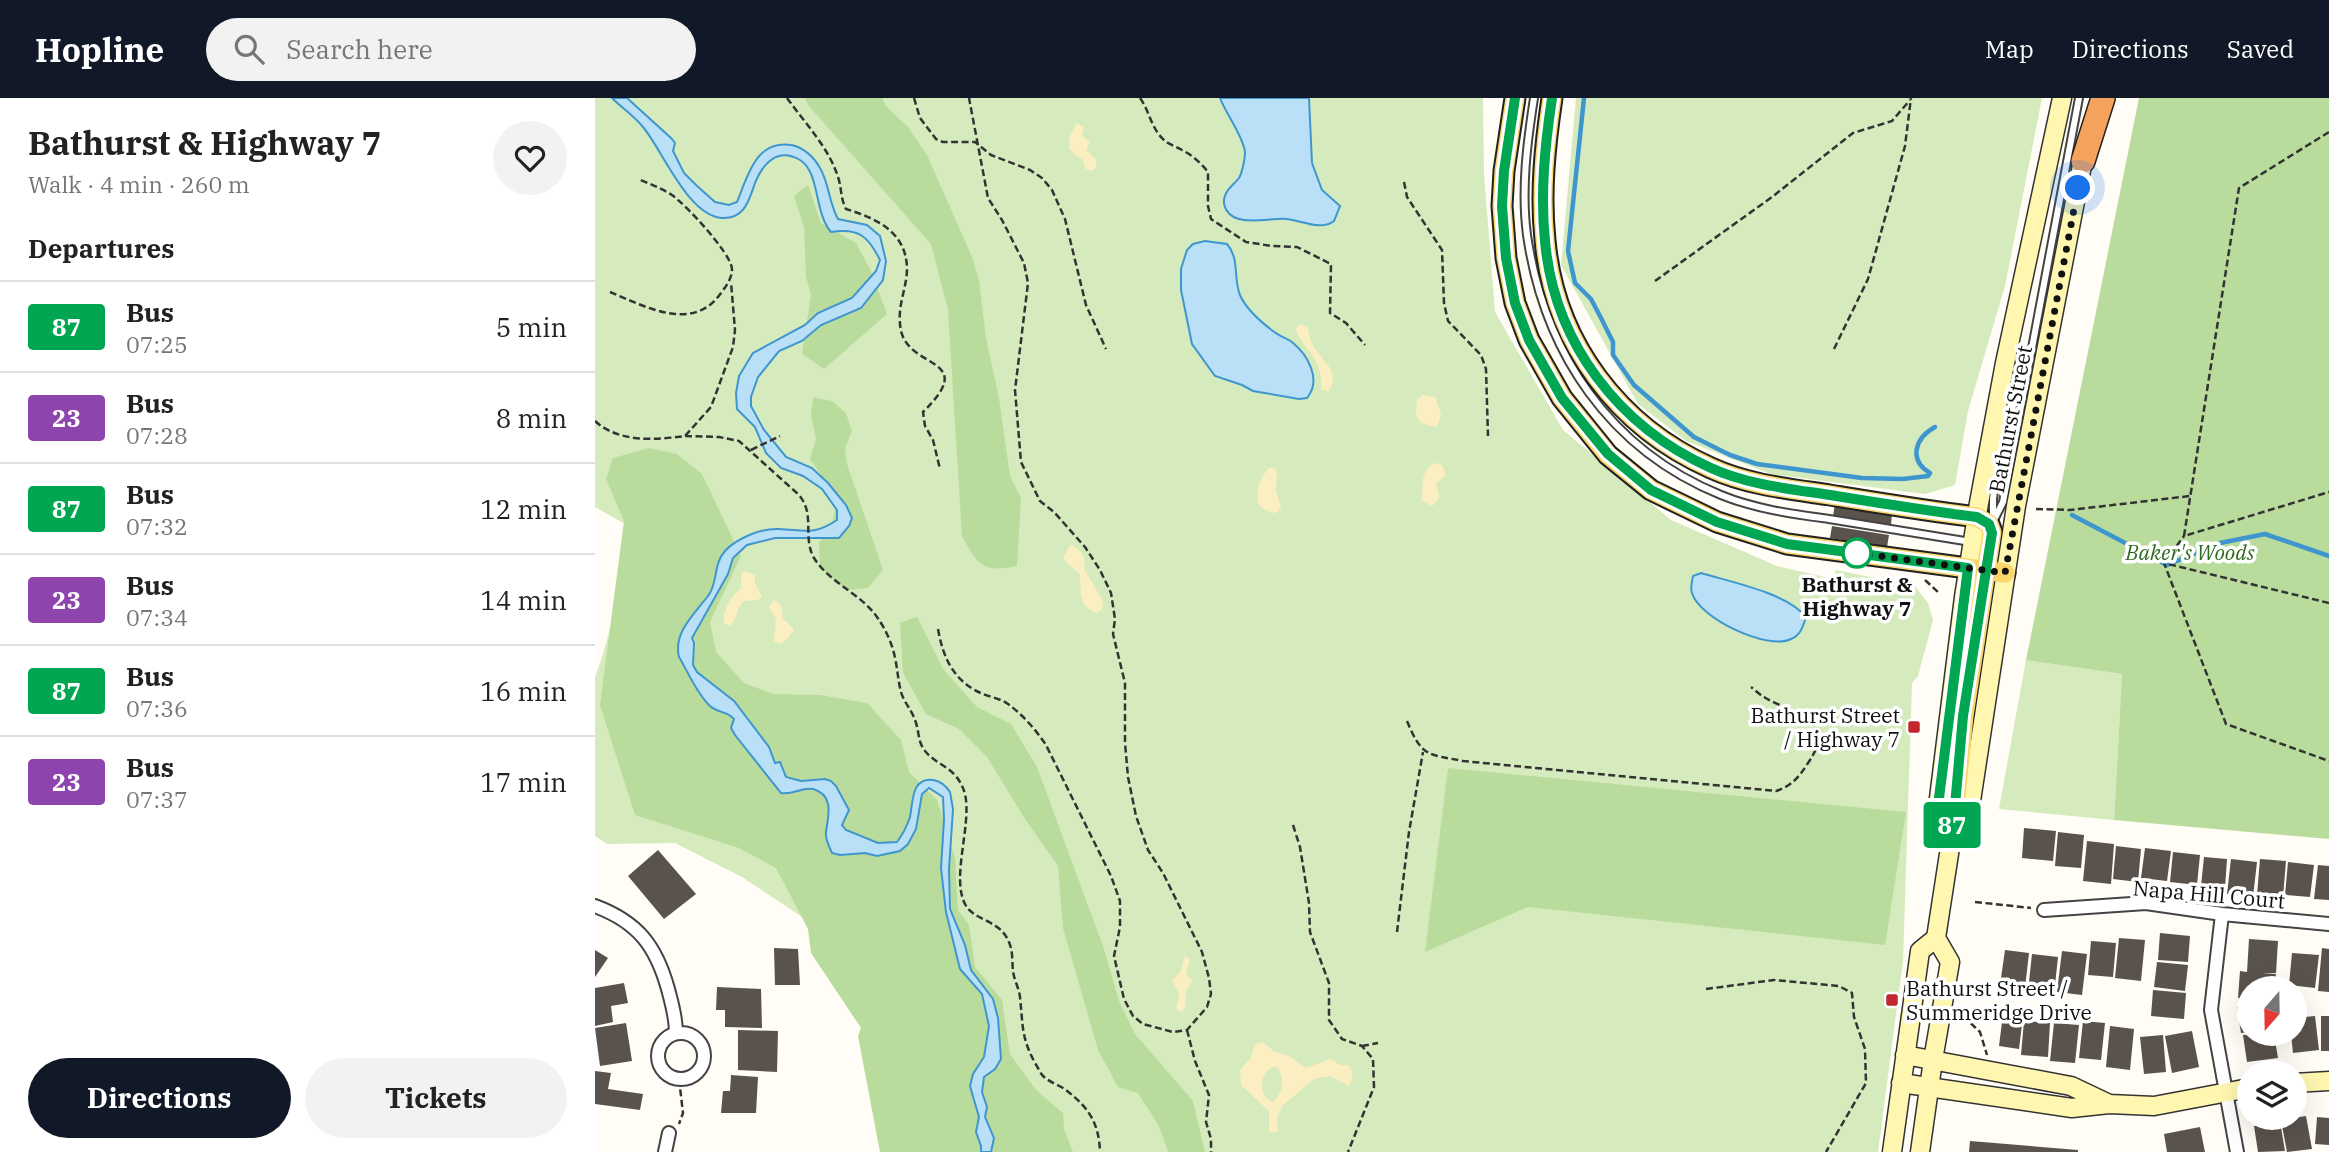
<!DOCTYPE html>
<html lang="en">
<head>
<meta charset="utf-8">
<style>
	:root { --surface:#fff; --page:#f2f2f2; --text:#222; --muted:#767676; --line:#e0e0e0; --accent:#111827 }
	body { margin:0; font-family:"IBM Plex Serif",serif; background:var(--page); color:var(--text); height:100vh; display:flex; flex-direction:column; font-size:26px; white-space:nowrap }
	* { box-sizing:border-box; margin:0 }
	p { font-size:23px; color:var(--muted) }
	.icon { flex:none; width:38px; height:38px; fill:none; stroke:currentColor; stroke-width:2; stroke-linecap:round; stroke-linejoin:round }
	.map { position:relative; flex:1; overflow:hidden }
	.sheet { display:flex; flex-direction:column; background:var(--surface); width:595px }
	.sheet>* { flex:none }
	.badge { padding:0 14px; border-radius:5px; font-size:24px; line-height:46px }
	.needle { width:46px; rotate:200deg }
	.fabs { position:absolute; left:1642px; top:878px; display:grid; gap:14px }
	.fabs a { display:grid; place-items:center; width:70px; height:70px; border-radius:50%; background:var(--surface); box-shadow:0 7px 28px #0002; font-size:35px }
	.you { position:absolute; width:35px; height:35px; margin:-18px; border:5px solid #fff; border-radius:50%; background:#1a73e8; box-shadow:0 0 0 10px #1a73e833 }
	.map>.badge { position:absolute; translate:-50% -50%; box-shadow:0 0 0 4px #fff }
	h2 { padding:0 28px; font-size:26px; line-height:63px }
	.round { display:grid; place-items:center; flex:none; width:74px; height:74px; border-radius:37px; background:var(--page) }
	.overview { display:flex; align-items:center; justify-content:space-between; height:119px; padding:0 28px }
	h1 { font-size:33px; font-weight:700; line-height:52px }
	.primary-button { display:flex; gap:14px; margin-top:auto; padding:14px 28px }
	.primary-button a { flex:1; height:80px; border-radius:42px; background:var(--accent); color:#fff; font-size:28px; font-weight:700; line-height:80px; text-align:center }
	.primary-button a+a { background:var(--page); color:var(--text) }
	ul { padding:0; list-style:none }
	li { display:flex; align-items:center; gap:21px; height:91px; padding:0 28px; border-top:2px solid var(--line) }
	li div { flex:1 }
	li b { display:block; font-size:26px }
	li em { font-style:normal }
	li .badge { min-width:77px; font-weight:700; text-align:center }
	header { display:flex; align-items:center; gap:42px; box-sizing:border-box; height:98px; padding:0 35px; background:var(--accent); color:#fff }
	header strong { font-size:33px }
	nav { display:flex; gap:38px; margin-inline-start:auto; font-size:24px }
	.search { width:490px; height:63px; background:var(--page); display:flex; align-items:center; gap:18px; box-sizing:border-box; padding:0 24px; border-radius:38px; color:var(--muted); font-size:26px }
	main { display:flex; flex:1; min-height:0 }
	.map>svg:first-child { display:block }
</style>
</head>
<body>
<header>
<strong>Hopline</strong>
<div class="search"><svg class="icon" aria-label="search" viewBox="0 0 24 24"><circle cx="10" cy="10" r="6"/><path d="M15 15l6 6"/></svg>Search here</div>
<nav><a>Map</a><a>Directions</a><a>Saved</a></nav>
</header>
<main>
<section class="sheet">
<div class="overview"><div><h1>Bathurst &amp; Highway 7</h1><p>Walk · 4 min · 260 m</p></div><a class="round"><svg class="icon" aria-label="heart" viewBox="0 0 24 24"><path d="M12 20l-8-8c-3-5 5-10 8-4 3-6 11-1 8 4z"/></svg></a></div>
<h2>Departures</h2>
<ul>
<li><span class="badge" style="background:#00a651;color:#fff">87</span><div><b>Bus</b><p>07:25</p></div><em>5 min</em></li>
<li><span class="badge" style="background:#8e44ad;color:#fff">23</span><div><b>Bus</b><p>07:28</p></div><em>8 min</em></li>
<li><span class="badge" style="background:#00a651;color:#fff">87</span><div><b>Bus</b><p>07:32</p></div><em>12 min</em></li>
<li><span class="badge" style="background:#8e44ad;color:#fff">23</span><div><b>Bus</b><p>07:34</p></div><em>14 min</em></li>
<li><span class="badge" style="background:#00a651;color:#fff">87</span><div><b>Bus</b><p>07:36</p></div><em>16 min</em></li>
<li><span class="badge" style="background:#8e44ad;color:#fff">23</span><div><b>Bus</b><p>07:37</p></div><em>17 min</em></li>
</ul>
<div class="primary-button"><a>Directions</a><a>Tickets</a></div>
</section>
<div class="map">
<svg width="1734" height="1054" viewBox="0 0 1734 1054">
	<rect width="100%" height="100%" fill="#fffdf5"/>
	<path fill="#d5ebbd" d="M0 0H888L889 76 900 214 968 332 1076 422 1182 468 1238 481 1241 472 1320 488 1333 505 1338 522 1323 578 1317 585 1308 863 1283 1054H327L246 845 147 779 80 745 12 746 0 738V579C19 532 22 480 46 435L0 409Z
		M981 0H1447L1410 188 1373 313 1360 387 1330 396 1176 376 1091 343 1043 306 966 167Z
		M1431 562 1527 576 1519 722 1404 711Z"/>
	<path fill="#b9dc9c" d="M210 0H287L291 8 313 29 332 57 377 159 384 182 391 240 404 300 415 378 426 400 422 468C387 475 383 467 367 438L353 212 336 146 213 7Z
		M1544 0H1734V741L1519 722 1527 576 1431 562Z
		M213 87 226 125 261 145 276 173 292 216 229 271 207 256 216 197 211 179 209 129 199 98Z
		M218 299 237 303 251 315 257 333 250 350 252 366 288 472 273 490 251 492 225 470 224 445 236 430 242 401 215 361 221 341 216 317Z
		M54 350 82 356 107 376 146 458 115 524 121 554 149 585 178 596 225 597 272 605 306 642 314 674 342 702 360 760 363 812 374 827 380 869 407 902 415 956 441 992 468 1015 469 1031 478 1054H285L263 938 266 930 216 855 213 831 181 770 144 750 40 717 5 607 29 423 11 381 18 360Z
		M322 519 348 571 382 609 416 626 442 669 509 851 524 903 540 936 598 1003 610 1054H573L564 1028 543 995 523 989 503 952 468 830 463 768 430 721 392 659 364 631 331 616 308 575 305 525Z
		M853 670 1311 714 1290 847 933 809 830 854Z"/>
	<path fill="#fbeec1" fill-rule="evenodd" d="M482 25 489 29 487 37 495 44 491 52 501 61V70L497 73 491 71 487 61 481 58 474 50 475 38Z
		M705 226 713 230C714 236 715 242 718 248 728 264 747 274 733 294L726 291C728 263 714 256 702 235L701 231Z
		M828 297 840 299 846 316 843 327 840 329 826 325 821 317 822 302Z
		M841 365 847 367 850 373V378L841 386 845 400 837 408 826 402C829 389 824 371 841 365Z
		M674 370H679L682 373 681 393 686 409 683 414 677 415 665 409C659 395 664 381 674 370Z
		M476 446 486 454 490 462 489 471 508 503 507 511 502 515C483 509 486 493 485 476L470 463 468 459Z
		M149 473 160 477V485L167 498 163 502 149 503C140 511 143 522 134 528L129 525C127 513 137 497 146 490V477Z
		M179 502 186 507 188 521 199 531C198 536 189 545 184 546L179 543 181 521 174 509Z
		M590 858 595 861 591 876 597 883 591 893 590 911 586 914 581 911 584 895 577 883 585 874Z
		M668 944 679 953 694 958 711 970 735 961 745 967H753C759 974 758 980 754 988L735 978 722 980 716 984 688 1007 682 1020 683 1033 679 1035 674 1033V1013L646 987 645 972 655 961 660 946ZM678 969H682C690 980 689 996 677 1004 663 998 664 975 678 969Z"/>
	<path fill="#b9e0f7" stroke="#3f96cf" stroke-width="2" d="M17 0H32L76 40 80 45 78 53 89 75 101 87 120 104 134 107 142 104C153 77 161 42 196 47 208 49 219 59 225 70 234 85 234 105 243 121L272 127 285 138 291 163 288 182 266 210 226 227 207 243 184 253 163 279 156 299V308L169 332 191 359 217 370 233 385 251 407 257 420 254 428 244 440H180L152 447 138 460 133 476 97 540 99 545 98 567 102 574 139 603 174 649 180 665 185 664 191 679 206 683 230 681 236 683 241 688 254 712 247 727 251 732 283 745 302 744C308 736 312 728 315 719 318 705 316 679 338 682 345 683 351 688 355 694L358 711 354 771 355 811 370 847 376 872 398 901 403 920 406 961 400 971 389 979 387 994 392 1009 390 1019 399 1040 396 1054H386V1048L381 1034 384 1019 375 988 378 976 389 959 394 928 387 896 365 871 351 814 346 770 349 722 348 699 334 690 327 696 321 731 313 746 305 753 282 758 270 755 245 757 237 755C234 748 230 741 231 734 233 719 240 697 218 691 206 689 199 697 186 695L140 637 136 630 139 621C132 613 123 615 115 608 102 596 93 574 84 559 78 535 99 516 113 498 123 486 118 466 130 453 142 440 167 430 184 431 209 432 218 438 242 422V412L227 391 208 378 186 370 171 355 160 329 142 311 141 295 144 278 158 255 210 227 223 215 257 200 281 173 285 162C273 138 264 130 236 134 219 115 225 74 205 62 183 49 168 65 160 85 154 102 150 121 127 120 93 118 68 53 48 29 39 18 27 10 17 0Z
		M625 0H714L717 65 727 92 745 108 739 123C726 133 708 123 692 121 678 120 664 124 649 122 633 120 623 107 633 92 636 88 641 84 644 80 647 75 650 61 650 54 648 38 631 16 625 0Z
		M610 143 632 146C645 161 638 180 645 197 651 211 666 224 678 233 684 238 691 240 697 244 713 257 727 282 712 300L704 301 658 293 647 287 620 278 597 246 586 192V171L592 152 598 146Z
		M1106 475C1136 484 1192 495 1211 519 1208 528 1206 537 1196 541 1173 553 1104 520 1097 495 1095 490 1097 483 1098 478Z"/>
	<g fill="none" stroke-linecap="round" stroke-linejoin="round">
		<path stroke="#3f96cf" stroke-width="4.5" d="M989 0 973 153 980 185 996 201 1006 220 1018 244V257L1039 287 1099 339 1135 357 1162 366 1267 380 1308 381 1333 378 1335 375C1313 362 1320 340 1340 329
			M1477 417 1572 467 1625 445 1670 436 1734 458"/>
	</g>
	<path fill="#5a524d" d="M1240 406 1297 415 1296 427 1238 418Z
		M1237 428 1294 437 1292 449 1235 440Z
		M1429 730 1461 733 1458 763 1427 760Z
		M1463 734 1489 737 1486 770 1460 768Z
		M1492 743 1519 746 1516 786 1488 783Z
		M1521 748 1546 751 1543 784 1518 781Z
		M1550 750 1576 753 1572 783 1546 780Z
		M63 752 101 796 69 821 33 778Z
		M1578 754 1605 757 1602 787 1575 784Z
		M1609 759 1632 761 1630 790 1606 788Z
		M1636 761 1662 764 1658 799 1632 796Z
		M1665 761 1691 763 1688 799 1662 797Z
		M1693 764 1719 767 1715 799 1690 797Z
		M1723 767 1734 768V802L1719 801Z
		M1565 835 1595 838 1593 864 1563 862Z
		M1524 840 1550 842 1546 883 1520 880Z
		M1654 841 1683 843 1681 875H1667L1681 876 1679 891H1654V901L1643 900 1645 873 1652 874Z
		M1496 843 1521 845 1518 879 1493 877Z
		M179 850 203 851 205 887H180Z
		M1727 850 1734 851V894L1723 893Z
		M0 852 13 860 0 879Z
		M1410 852 1434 855 1430 890 1405 887Z
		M1467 853 1492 856 1487 897 1462 894Z
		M1697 855 1724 857 1720 890 1694 887Z
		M1437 856 1463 859 1459 896 1433 893Z
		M1562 864 1593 867 1590 893 1559 889Z
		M29 885 33 905 16 908 18 924 0 928V890Z
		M122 889 166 891 167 930 130 929V912H121Z
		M1558 892 1591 895 1589 921 1556 918Z
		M1654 907V934L1646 935 1642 909Z
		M1408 916 1428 918 1424 951 1404 948Z
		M1720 918 1724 952 1698 955 1696 936H1699V920Z
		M1726 918H1734V953H1726Z
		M1429 923 1455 925 1453 959 1426 957Z
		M1488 923 1510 925 1506 962 1484 960Z
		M31 925 37 963 5 968 0 930Z
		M1459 925 1484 927 1480 965 1455 963Z
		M1515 928 1539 931 1535 972 1511 969Z
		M143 932 183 933 182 974 143 972Z
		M1597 933 1604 969 1577 975 1570 938Z
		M1679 936 1683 960 1652 964 1648 937Z
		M1568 937 1571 974 1549 976 1545 939Z
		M0 973 16 975 13 991 48 996 45 1012 0 1006Z
		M136 977 163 979 161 1015H126L128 993H135Z
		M1711 1018 1717 1051 1692 1054 1686 1022Z
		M1722 1019 1734 1020V1047L1720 1046Z
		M1685 1024 1690 1053 1663 1054 1659 1028Z
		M1605 1029 1610 1054H1572L1569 1036Z
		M1375 1043 1483 1052V1054H1374Z"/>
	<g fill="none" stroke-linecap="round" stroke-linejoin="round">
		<g stroke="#444" stroke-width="10">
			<path id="lane" d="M939 0C932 45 926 92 932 137 949 255 1015 352 1126 397 1160 411 1198 416 1234 421 1281 429 1329 436 1376 444
				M1400 420 1408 404 1484 0
				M1398 425V401L1408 322"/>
		</g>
		<g stroke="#444" stroke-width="16">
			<path id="street" d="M0 808C43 824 61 848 73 891 77 906 81 919 81 935
				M1449 812 1551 805 1627 816 1734 826
				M1627 816 1616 912 1642 1054
				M63 958a23 23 0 1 1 46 0a23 23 0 1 1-46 0Z
				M70 1054 74 1035"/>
		</g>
		<g stroke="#333" stroke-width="21">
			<path id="secondary" d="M1358 730 1344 700 1369 499 1384 405 1410 265 1467 0
				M1310 957 1476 988 1514 1006
				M1306 985 1477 1010 1514 1006 1559 1008 1654 990
				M1699 985 1734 983
				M1297 1054 1325 853 1341 840
				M1325 1054 1338 962 1355 864 1341 840 1358 730 1376 703 1421 408 1490 52"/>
		</g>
		<g stroke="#222" stroke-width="23">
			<path id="primary" d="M920 0 909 73 907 108 911 160 920 205 934 242 967 300 1013 357 1056 392 1122 424 1192 446 1410 475
				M957 0C950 47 945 95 950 142 959 245 1024 329 1116 370 1153 387 1195 391 1235 397 1284 405 1332 413 1382 419L1394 426 1397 434 1369 618 1358 730"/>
		</g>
		<g stroke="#222" stroke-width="26">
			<path id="highway" d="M1488 63 1508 0"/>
		</g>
		<path stroke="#333" stroke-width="2.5" stroke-dasharray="7 3.5" stroke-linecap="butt" d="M192 0C210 25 234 50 243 79 247 91 245 99 251 111 280 120 311 133 312 170 312 192 301 208 306 233 315 272 384 259 328 314L330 328 338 342 345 371
			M319 0 325 20 341 41 348 44H380L396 57 435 72 447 80 457 92 470 121 491 207 511 251
			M545 0C554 12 556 29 567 40 572 46 580 48 587 52 597 57 606 65 613 74V108L616 121 651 144 677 148 702 149 736 166 735 215 751 225 770 247
			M1734 34 1644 90 1589 438 1734 394
			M809 84 812 99 847 152 849 205 853 223 886 257 891 271 893 338
			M1060 183 1177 99 1258 35 1297 23 1315 2
			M15 194C51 209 98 235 126 195 132 187 137 180 137 171 136 155 91 107 77 97 66 90 55 86 43 81
			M1239 251 1273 181 1310 48 1316 0
			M0 323C24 345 60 342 90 338L116 309 138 249 140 232 136 184
			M90 338 124 339 144 343 203 396C221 415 207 439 219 460 235 486 268 496 284 522 291 532 298 548 300 560 303 573 303 585 307 597 311 607 318 614 321 625 324 634 323 642 328 650 339 668 362 667 370 696 377 727 356 779 370 806 379 824 407 821 415 847 418 855 417 865 418 873 419 882 424 890 425 899 428 927 426 939 440 965 443 969 445 975 448 978 454 984 464 987 471 992 494 1010 504 1025 505 1054
			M156 352 185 338
			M1441 411 1475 412 1595 398
			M1569 465 1589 438
			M1330 482 1345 496
			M1734 505 1569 465 1631 626 1734 663
			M343 531C348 560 359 584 388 596 396 599 406 601 413 606 428 617 441 632 451 647L516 778 525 803V829L519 858 529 901 538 918 548 926 578 934 592 932 612 909 616 896 614 880 607 854 568 775 553 752 541 718 533 679 530 645V585L518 536 520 521 516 495 505 472 490 449 459 414 445 403 426 364 420 292 433 185 429 165 407 122 393 100 374 0
			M812 623C827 659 832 656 868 663L1181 693C1197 688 1204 679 1213 665 1245 619 1196 616 1169 599 1165 597 1161 593 1156 589
			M698 727 705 749 714 805 715 834 734 885V922L747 941 767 948 778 961 779 989 753 1054
			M1380 804 1436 810
			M802 834 814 734 828 654
			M1111 891 1179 882 1244 888 1257 895 1259 919 1270 951 1271 985 1231 1054
			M1368 918 1385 934 1392 957
			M592 932 600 963 614 997 611 1024 616 1041V1054
			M767 948 783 945
			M84 981 88 1015 84 1026"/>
		<use href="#lane" stroke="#fff" stroke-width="6"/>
		<use href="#street" stroke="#fff" stroke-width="12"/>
		<use href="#secondary" stroke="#fff6b0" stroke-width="18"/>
		<use href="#primary" stroke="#f9d66b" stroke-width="19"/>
		<use href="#highway" stroke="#f5a25d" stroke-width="23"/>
	</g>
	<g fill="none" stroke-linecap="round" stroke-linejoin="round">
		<g stroke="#fff" stroke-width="16">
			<path id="line" d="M920 0 909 73 907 108 911 160 920 205 934 242 967 300 1013 356 1056 392 1122 424 1192 446 1373 470 1344 700 1358 730 1368 618 1397 435 1394 426 1382 419C1333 413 1284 405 1235 397 1196 391 1153 387 1116 370 1024 329 959 245 950 143 945 95 950 47 957 0"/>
		</g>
		<use href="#line" stroke="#00a651" stroke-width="10"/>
		<path stroke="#111" stroke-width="7" stroke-dasharray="0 12.6" d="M1262 455 1410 475 1483 90"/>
	</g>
	<circle fill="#fff" stroke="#00a651" stroke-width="3.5" cx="1262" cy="455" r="14"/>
	<g fill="#c4262e" stroke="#fff" stroke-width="2.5">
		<rect x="1312" y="622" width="14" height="14" rx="3.5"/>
		<rect x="1290" y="895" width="14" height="14" rx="3.5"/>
	</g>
	<g text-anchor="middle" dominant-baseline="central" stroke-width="7" stroke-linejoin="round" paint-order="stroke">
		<g font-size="21" fill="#111" stroke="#fff">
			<text transform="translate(1415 321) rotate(-79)">Bathurst Street</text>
			<text transform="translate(1614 796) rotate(5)">Napa Hill Court</text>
		</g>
		<g font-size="21" font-style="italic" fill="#2f6b1f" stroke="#fff">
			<text x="1595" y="454">Baker's Woods</text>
		</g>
		<g font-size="21" font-weight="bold" fill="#111" stroke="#fff">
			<text x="1262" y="486">Bathurst &amp;<tspan x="1262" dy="24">Highway 7</tspan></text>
		</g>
		<g font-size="21" fill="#111" stroke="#fff" text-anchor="end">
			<text x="1305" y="617">Bathurst Street<tspan x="1305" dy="24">/ Highway 7</tspan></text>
			<text x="1311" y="890" text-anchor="start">Bathurst Street /<tspan x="1311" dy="24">Summeridge Drive</tspan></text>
		</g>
	</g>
</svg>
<div class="fabs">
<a><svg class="needle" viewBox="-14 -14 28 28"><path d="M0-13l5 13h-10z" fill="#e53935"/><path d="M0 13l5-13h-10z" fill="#767676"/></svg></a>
<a><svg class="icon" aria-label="layers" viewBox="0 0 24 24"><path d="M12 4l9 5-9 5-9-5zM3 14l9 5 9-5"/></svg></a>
</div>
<div class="you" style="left:1483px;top:90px"></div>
<b class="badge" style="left:1357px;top:727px;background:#00a651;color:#fff">87</b>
</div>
</main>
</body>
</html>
